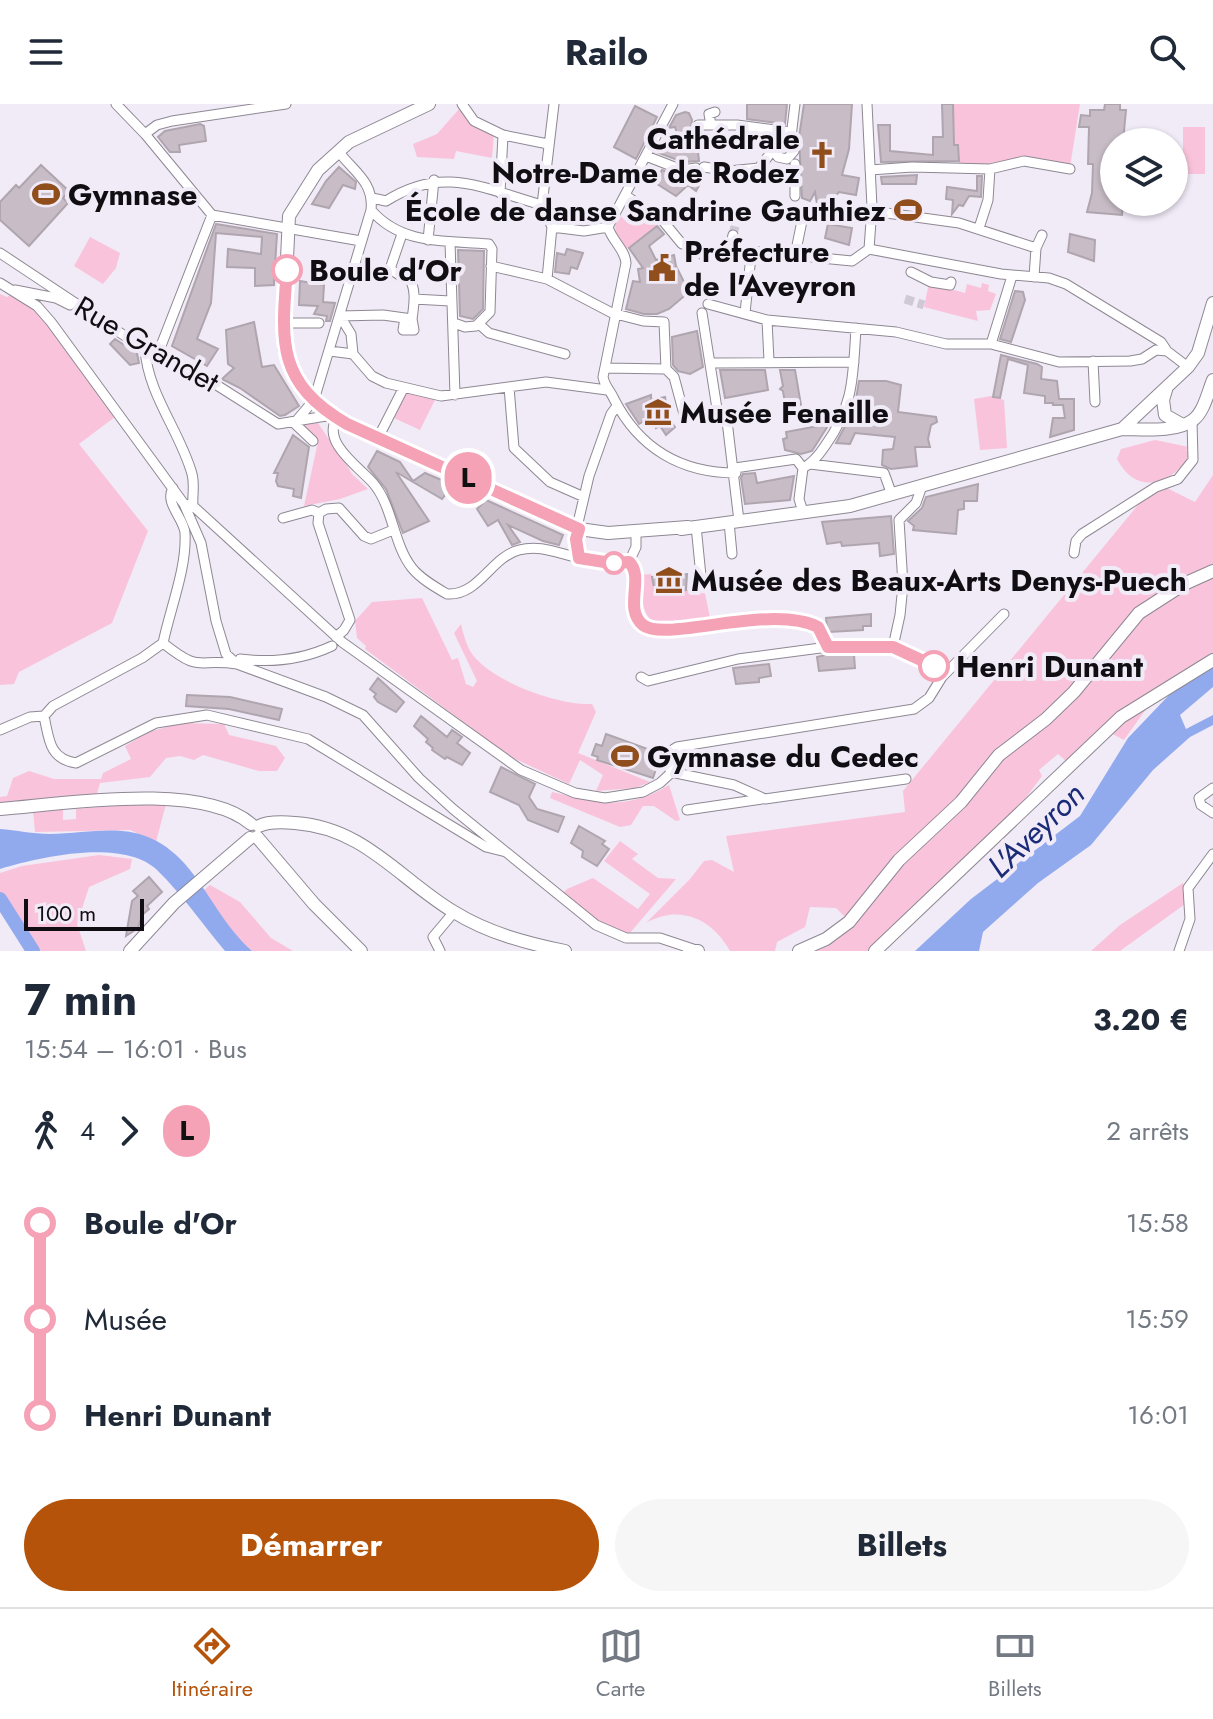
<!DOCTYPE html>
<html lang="fr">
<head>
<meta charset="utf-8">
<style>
	:root { --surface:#fff; --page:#f6f6f7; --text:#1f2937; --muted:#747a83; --line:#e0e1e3; --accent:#b45309 }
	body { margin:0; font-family:Jost,sans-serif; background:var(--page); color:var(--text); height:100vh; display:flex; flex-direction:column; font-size:30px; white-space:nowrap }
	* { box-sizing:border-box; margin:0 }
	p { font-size:26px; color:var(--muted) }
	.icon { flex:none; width:44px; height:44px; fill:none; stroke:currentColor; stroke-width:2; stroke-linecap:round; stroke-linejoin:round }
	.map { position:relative; height:847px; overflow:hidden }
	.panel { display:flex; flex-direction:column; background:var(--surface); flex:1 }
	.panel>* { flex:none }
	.badge { padding:0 16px; border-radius:26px; font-size:28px; line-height:52px }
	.buttons { position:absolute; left:1100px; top:24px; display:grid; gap:16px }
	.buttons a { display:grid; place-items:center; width:88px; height:88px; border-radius:50%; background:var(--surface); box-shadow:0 2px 6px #0004; font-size:40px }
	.scale { position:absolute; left:24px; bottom:20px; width:120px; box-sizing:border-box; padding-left:8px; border:4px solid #100e12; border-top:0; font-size:22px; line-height:28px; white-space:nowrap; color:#100e12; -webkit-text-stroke:6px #f1eaf7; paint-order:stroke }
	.map>.badge { position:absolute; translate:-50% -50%; box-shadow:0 0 0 4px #fff }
	.legs { display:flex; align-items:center; gap:12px; height:88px; padding:0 24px; font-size:26px }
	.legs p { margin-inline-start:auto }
	.summary { display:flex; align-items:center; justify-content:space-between; height:136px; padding:0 24px }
	h1 { font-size:44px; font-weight:700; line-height:60px }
	.action { display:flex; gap:16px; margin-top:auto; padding:16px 24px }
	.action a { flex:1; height:92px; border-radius:48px; background:var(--accent); color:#fff; font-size:32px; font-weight:700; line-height:92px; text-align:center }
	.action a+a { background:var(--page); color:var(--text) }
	ul { padding:0 24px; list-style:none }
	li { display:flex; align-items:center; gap:28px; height:96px; font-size:30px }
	li i { display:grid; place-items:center; width:12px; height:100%; margin:0 10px; background:currentColor }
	li i::after { content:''; width:20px; height:20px; margin:-10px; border:6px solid; border-radius:50%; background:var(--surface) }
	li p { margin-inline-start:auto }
	li:first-child i { background:linear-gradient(#0000 50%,currentColor 0) }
	li:last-child i { background:linear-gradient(currentColor 50%,#0000 0) }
	header { display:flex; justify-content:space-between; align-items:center; height:104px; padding:0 24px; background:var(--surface); font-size:36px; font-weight:700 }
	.menu { display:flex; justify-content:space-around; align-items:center; height:112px; border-top:2px solid var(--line); background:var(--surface); font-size:22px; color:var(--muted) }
	.menu a { display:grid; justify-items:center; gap:4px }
	.menu .active { color:var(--accent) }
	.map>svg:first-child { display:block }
</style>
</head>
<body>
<header><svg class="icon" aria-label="menu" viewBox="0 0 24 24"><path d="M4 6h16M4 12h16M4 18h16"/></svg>Railo<svg class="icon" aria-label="search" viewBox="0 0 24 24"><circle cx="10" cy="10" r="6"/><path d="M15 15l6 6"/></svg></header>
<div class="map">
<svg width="1213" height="847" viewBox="0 0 1213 847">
	<rect width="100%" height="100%" fill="#f1eaf7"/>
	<path fill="#f9c4db" d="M953 0H1080L1070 63 1049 58 959 61 958 42 954 41Z
		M460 4 494 30 492 54 456 47 454 55 417 53 413 40 437 30Z
		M1183 23H1205V70H1183Z
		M639 105 659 121 627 145C617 132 611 127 619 111L629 120Z
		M90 133 120 149 116 164 103 180 74 162Z
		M929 179 965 189 967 180 981 184 982 179 989 181 988 187 996 190 990 206 976 207 978 217 924 203Z
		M0 190 7 193 12 190 40 211 115 313 79 340 148 427 112 519 19 568 14 580 0 581Z
		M404 287 436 294 420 326 394 314 396 310 393 309Z
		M991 292 1004 296 1007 344 980 346 974 295Z
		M318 319 328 334 332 336 352 370 368 385 340 395 304 402 318 338 302 321Z
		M1155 336 1189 343 1186 346 1191 349C1172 382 1136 392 1117 355L1121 345Z
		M1213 371V553L1161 584 1124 636 1103 625 1067 658 1058 650 1039 666 1042 672 1022 699 868 847H813L837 836 853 821 836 804 810 803 805 823 777 838 775 847H730C712 815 680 800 646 819L690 775 704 757 712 756 734 768 726 732 905 708 903 687 1142 396 1167 384 1195 398Z
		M651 470 655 489 699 485 700 489H705L710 514C658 523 642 533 640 471Z
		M422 494 452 556 458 554 466 580 473 583 477 577 454 529 461 520C463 528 465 537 469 545 485 576 559 602 592 600L596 608 578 649 650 678 635 684 596 687 603 671 580 656 569 680 509 652 365 545 366 542 357 534 355 517 372 498Z
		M180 619 224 620 229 631 276 642 285 654 277 667H259L203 651 194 656 180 652 166 654 150 673 100 679 96 693 0 700V693L7 692 13 674 29 667 54 675H101L103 669 131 655 125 642 149 628Z
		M669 681 680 716 676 717 654 702H643L631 721 620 723 550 694 552 688C600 699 625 707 669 681Z
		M144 699 166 700 156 738 130 726 35 728 33 707 63 705V716L76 715V705Z
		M620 737 638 750 632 755 658 774 676 775 629 830 602 820 563 789 567 785 593 774 638 805 650 790 604 757Z
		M99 751 132 755 130 765 89 783 77 820 86 847H36L0 790V769L22 762Z
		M1183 779 1192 795 1120 847H1091L1120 821Z
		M210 781 240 798 271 834 293 847H252L231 828 203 787Z"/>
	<path fill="#91aaee" d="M1213 560V583L1180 611 1186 625 1213 611V621L1190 633 1153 666 1091 741 1038 779 983 828 979 847H915L971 795 1080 712 1128 634 1171 589Z
		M0 725C16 726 33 730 49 730 103 729 142 713 185 760 210 789 223 821 252 847H225C203 821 182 790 157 766 123 734 40 753 0 765Z"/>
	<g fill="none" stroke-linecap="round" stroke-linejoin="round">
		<path stroke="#91aaee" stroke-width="14" d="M0 795 33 847"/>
	</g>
	<path fill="#c8bdc7" stroke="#afa5ae" stroke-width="2" d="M747 0H787L785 20 747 15Z
		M804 0H852L849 45 842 71 859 74 856 91 839 88 832 96 827 94V99L821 100H817L815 88 810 97 802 94 799 33Z
		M942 0H953L954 41H958L959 57 881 58 878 21H890V47L933 51V33H943Z
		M1105 0H1120V6H1126L1123 38H1114V98H1123L1122 111 1087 108 1092 89 1093 60H1088L1089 23H1079L1081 11 1090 12V6H1104Z
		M635 2 657 13 636 55 614 43Z
		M685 8 689 9 692 16 691 24 696 28 699 57 683 58 656 48 660 40 682 46 675 23 669 24 676 11Z
		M200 20 204 22 206 37 179 41 180 48H170L158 33 165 27Z
		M41 61 69 87 63 94 68 99 29 142 0 116V98L16 81 19 84Z
		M339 63 356 78 355 85 343 81 329 104 312 100 326 77Z
		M662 66 679 73H688L700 80 696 87 688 81 676 92 654 78Z
		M917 71 916 80H882L881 73Z
		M977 72H982L981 93 969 92 963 102 959 101 952 110 953 96 946 95 947 83 977 87Z
		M216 120 277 130 274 178V181L255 182V164L227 163 228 145 261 150 262 133 216 129 211 199 197 235 218 245 207 262 172 242Z
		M828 120 852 124 849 141 825 134Z
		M657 122 664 130 649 142 656 156 674 151 676 162 689 188 669 205 657 210H644L626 205 633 177 640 178 638 165 643 164 629 144Z
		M1070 130 1095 136 1094 157 1068 148Z
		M567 145 583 149 577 165 571 163 569 170 555 168 557 149 565 151Z
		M458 146 484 147 483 205 473 215 460 212Z
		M300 177 324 181 323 198 335 199 330 217H326L327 212 314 210 318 202 299 201Z
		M1015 187 1023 188 1025 196 1011 238 1000 235Z
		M254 218 262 263 274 261 299 302 285 311 280 312 240 284 222 275 234 264 228 260 226 226Z
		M697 227 703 263 690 270 678 267 673 261 672 233Z
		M115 235 137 249 139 259 130 261 110 240Z
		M1001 251 1037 260 1042 263 1041 275 1057 277 1059 295H1074V326L1050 333 1053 314H1065L1063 301H1053V299H1045V292L1024 289 1028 261 1008 255 1000 294 993 293Z
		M720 266H765L768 286 725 294Z
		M780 266H795L801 301 795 305 786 306 783 287 780 285 783 282Z
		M859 277H886L901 281 898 308 936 313 937 318 931 321 928 335 930 343H915L917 362 891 365 882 361 883 346 893 345 895 333 855 329 850 340 836 339 850 313 861 317 868 299 856 295Z
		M651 291V296L665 293 669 315 675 323 666 331 660 322 656 324V319L647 320 644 317 639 320 626 300Z
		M825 314 831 317 812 347 801 350 785 346 783 335 787 334 786 328 818 322Z
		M293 331 309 343 301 394 293 392 294 385 278 382 276 377 278 369H274Z
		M377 347 400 358 413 377 425 369 453 381 442 395 396 368 429 417 403 429 386 385 368 363Z
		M755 369 757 379 794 372 790 396 745 400 741 374 743 370Z
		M978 380 977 397H964V405L958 406 956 430 913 426 914 422 908 417 922 404 926 393Z
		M486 396 563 431 559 441 543 437 508 421 520 438 512 441 498 416 488 422 477 405Z
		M891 412 894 450 880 452 879 439 842 442 841 438 827 440 822 418Z
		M687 470 686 486 655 489 652 473Z
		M871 510V522H863V526L829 528 827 524 826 514Z
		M825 551H854L855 564 819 567 817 553Z
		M769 560 771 572 759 574V578L736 580 733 564Z
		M378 574 404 598 396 608 378 598 374 593 376 590 370 585Z
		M187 591 230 593 282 605 279 616 229 605 186 602Z
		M421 612 447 633 452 626 462 633 457 639 470 649 462 661 447 653 445 655 432 646 433 644 426 638 428 635 414 622Z
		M606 630 656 648 651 660 657 662 653 674 597 656 598 653 592 651 596 640 602 642Z
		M501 663 535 680 529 693 537 705 564 713 558 728 528 716 519 701 490 688Z
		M579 722 605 737 602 740 609 745 597 762 582 753 583 747 571 739Z
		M149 773 162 788 147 802 149 805 142 811 138 824 126 832 132 797 138 792 133 787Z"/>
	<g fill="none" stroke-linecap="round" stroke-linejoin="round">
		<path stroke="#cfc9d5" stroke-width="9" stroke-dasharray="9 4.5" stroke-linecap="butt" d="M733 131 736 118
			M905 195 924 201"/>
		<g stroke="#8e8893" stroke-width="11">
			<path id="street" d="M116 0 145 30 212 111 361 137
				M462 0 474 17 503 31 548 40
				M867 0 872 103 869 145
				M698 21H737L791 28
				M711 21 709 10 715 8
				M775 27 770 42 778 53 787 55 794 47 791 33 795 0
				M145 30 157 21 172 17 286 0
				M646 52 682 66 696 64
				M704 63 729 67 759 64 773 46
				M870 66 912 63 990 65 1024 57 1070 65
				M500 89 503 31
				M625 91 663 117 682 140
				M795 92V60
				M372 94 386 97C443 61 482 84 542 101
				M371 106C402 142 447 136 489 140L492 145 490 208 476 222 465 223 454 219
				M872 107 959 119 1036 144
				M552 123 542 101 554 0
				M552 123 584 127 608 123
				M608 123C612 137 625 145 626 159L603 273C605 283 610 286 614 295 639 344 681 369 736 369
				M608 123 673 0
				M979 124 988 96 990 65
				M428 136 434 76
				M450 138 455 291
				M869 145 1001 170 1049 174 1066 180 1161 238 1167 247
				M0 149 140 242 182 265 204 273 278 320 332 311
				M729 149 733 131
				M703 151C721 148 744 156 759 148L852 157 869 145
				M795 151 802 117
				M491 162 547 175 612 209 643 217 664 218 666 265
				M911 168 931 178 950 181 951 178
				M401 172 390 165 402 130
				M1034 173 1036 144 1042 131
				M547 175 552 123
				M0 179 37 202 51 218 184 400 201 439 216 517 226 550 237 560 326 593 363 611 419 674 453 705 596 821 626 834H660L696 846
				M15 186 56 194 70 201
				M414 195 450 197
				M708 200 767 216 896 228 946 240H991L1059 258 1130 257 1142 255 1156 246 1167 247 1188 263
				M702 209 718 311 727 317 739 417
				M745 209 751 152
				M340 212 383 211 412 215C414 201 417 184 408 173
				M340 212 351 230 353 250
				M405 214 403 226H414L412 215
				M767 216 769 257
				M284 219H319
				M480 221 489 229 565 250
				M991 240 1012 172
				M145 245C148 291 180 327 192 370 195 381 192 392 193 402
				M330 247 353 250 372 272 386 279 441 292 546 278 607 286
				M157 252 212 111
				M1093 257 1095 298
				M712 259 854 258
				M605 264 666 265
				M666 265 674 273 684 310 692 313 718 311
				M509 283 514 344 550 378 584 393
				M337 314C321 338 359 363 373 379 393 402 393 440 412 464 421 475 435 483 447 490 479 492 491 453 519 446 541 440 559 450 580 454 596 458 612 459 629 458
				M297 316 314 296 371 106C374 78 354 68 338 47
				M293 318 313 337
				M378 334 403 285
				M810 360 884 369 892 391
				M735 364 796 355 803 364
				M184 400 193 402 342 538 521 666 575 689 605 694 643 688 660 679 673 667
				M803 408 799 395 803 364C813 359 819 351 825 342 854 302 853 272 856 224
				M283 414 312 406 319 409
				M729 418 732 450
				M696 422 702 482
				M577 423 589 372 611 310 617 302
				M1074 449 1076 437 1082 430 1156 383 1178 375 1193 356 1192 317
				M579 454 576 435 579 425
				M629 458 635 466 637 514 642 521 662 527 758 514 813 521 818 523 828 543
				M629 458 636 443V427
				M336 533 344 526 350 516 318 419 319 409 326 405 339 404 364 432 371 435 393 426
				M163 539C202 570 195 554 237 560L240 555C271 559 304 555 332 542
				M163 539C170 505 187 464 185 429 184 414 164 399 173 384
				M893 543 900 511 903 481 899 416 916 399 922 382
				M641 573 648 577 738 555 828 543 888 542 934 563 942 573 929 594 914 605 677 643C667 648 666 659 671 668L734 681 765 695 906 675
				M942 573 1004 510
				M44 612C49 635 49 655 76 659L156 619 207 611 308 635 486 743 506 748
				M0 626 30 613 44 612 53 602 142 554 163 539
				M1213 684 1199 694 1201 701 1213 709
				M687 706 762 695
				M440 847 433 833 454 808
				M1179 847 1190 815 1188 784 1213 750"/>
		</g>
		<g stroke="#8e8893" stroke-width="14">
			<path id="secondary" d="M429 0 349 38 318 66 289 112 284 219V244L294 271 314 296 346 319 579 425 608 429 688 423
				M1166 286 1163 296 1165 311 1181 320
				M1122 325C1142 325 1176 329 1193 316 1204 308 1208 288 1213 276
				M681 425 850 402 1122 325 1188 263 1198 249 1213 199
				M0 705C64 700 201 677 251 720
				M259 722C269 717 284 718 295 719 365 724 399 775 454 808 488 829 526 839 565 847
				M257 733 314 800 361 847
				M130 847 174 799 250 734
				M689 847H698
				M799 847 826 835 849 818 899 756 961 698 999 651 1046 615 1074 588 1139 509 1184 480 1213 467
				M875 847 1121 613 1213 556"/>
		</g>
		<use href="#street" stroke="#fff" stroke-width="9"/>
		<use href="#secondary" stroke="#fff" stroke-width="12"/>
	</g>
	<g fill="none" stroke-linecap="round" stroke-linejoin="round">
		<g stroke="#fff" stroke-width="18">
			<path id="line-1" d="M287 166C281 239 277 279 347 320L579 425 576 435 579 454 611 459 629 458C645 473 623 505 643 521 665 539 770 499 818 523L828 543H893L934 562"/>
		</g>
		<use href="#line-1" stroke="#f5a1b6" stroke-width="12"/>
	</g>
	<defs>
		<g id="church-bare" transform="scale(2.16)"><path d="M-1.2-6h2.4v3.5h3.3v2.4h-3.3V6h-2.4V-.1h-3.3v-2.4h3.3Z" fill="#904e1d" stroke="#f1eaf7" stroke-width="2.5" paint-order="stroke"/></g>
		<g id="stadium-bare" transform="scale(2.16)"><path d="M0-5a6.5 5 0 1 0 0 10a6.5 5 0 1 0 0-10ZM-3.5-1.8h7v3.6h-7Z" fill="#904e1d" stroke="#f1eaf7" stroke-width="2.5" paint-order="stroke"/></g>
		<g id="civic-bare" transform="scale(2.16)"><path d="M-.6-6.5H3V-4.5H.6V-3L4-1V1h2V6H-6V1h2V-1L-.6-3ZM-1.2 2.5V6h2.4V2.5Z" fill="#904e1d" stroke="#f1eaf7" stroke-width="2.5" paint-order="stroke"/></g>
		<g id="museum-bare" transform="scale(2.16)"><path d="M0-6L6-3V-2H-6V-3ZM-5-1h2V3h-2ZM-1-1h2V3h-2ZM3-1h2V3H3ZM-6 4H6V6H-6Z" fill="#904e1d" stroke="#f1eaf7" stroke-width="2.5" paint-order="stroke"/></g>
	</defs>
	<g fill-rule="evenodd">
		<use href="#church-bare" x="822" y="51"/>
		<use href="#stadium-bare" x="46" y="90"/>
		<use href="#stadium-bare" x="908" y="106"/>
		<use href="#civic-bare" x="662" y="164"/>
		<use href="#museum-bare" x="658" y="308"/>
		<use href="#museum-bare" x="669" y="476"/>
		<use href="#stadium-bare" x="625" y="652"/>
	</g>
	<g fill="#fff" stroke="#f5a1b6" stroke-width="4">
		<circle cx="287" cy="166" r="14"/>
		<circle cx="614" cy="459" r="10"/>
		<circle cx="934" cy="562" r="14"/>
	</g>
	<g text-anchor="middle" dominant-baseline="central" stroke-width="8" stroke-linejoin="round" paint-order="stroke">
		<g font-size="30" font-weight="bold" fill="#100e12" stroke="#f1eaf7" text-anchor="start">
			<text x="800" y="34" text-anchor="end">Cathédrale<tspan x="800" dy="34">Notre-Dame de Rodez</tspan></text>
			<text x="68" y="90">Gymnase</text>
			<text x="886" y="106" text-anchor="end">École de danse Sandrine Gauthiez</text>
			<text x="684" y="147">Préfecture<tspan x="684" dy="34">de l'Aveyron</tspan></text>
			<text x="680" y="308">Musée Fenaille</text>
			<text x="691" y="476">Musée des Beaux-Arts Denys-Puech</text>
			<text x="647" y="652">Gymnase du Cedec</text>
		</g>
		<g font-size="30" font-weight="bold" fill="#100e12" stroke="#f1eaf7" text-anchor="start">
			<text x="309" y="166">Boule d'Or</text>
			<text x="956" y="562">Henri Dunant</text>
		</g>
		<g font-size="30" fill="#100e12" stroke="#f1eaf7">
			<text transform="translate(147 240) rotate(30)">Rue Grandet</text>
		</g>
		<g font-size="32" font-style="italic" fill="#1a2b78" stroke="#f1eaf7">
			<text transform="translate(1036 726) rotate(-44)">L'Aveyron</text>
		</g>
	</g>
</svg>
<div class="buttons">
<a><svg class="icon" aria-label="layers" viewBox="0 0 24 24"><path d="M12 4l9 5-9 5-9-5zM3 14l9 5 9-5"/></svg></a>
</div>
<div class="scale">100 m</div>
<b class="badge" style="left:468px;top:374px;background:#f5a1b6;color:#111">L</b>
</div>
<section class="panel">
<div class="summary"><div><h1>7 min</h1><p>15:54 – 16:01 · Bus</p></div><b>3.20 €</b></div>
<div class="legs"><svg class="icon" aria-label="walk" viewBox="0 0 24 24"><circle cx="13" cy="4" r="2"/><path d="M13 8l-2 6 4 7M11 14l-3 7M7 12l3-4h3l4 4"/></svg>4<svg class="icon" aria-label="forward" viewBox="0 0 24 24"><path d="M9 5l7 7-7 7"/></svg><b class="badge" style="background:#f5a1b6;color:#111">L</b><p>2 arrêts</p></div>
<ul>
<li><i style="color:#f5a1b6"></i><b>Boule d'Or</b><p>15:58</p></li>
<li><i style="color:#f5a1b6"></i><span>Musée</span><p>15:59</p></li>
<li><i style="color:#f5a1b6"></i><b>Henri Dunant</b><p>16:01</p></li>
</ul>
<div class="action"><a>Démarrer</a><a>Billets</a></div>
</section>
<nav class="menu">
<a class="active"><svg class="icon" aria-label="directions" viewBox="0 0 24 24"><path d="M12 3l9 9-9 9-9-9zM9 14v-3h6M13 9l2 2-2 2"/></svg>Itinéraire</a>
<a><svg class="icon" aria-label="map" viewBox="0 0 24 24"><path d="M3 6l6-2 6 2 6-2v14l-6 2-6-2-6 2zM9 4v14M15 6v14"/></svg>Carte</a>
<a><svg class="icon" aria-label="tickets" viewBox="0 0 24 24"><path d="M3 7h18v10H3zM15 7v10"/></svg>Billets</a>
</nav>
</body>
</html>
